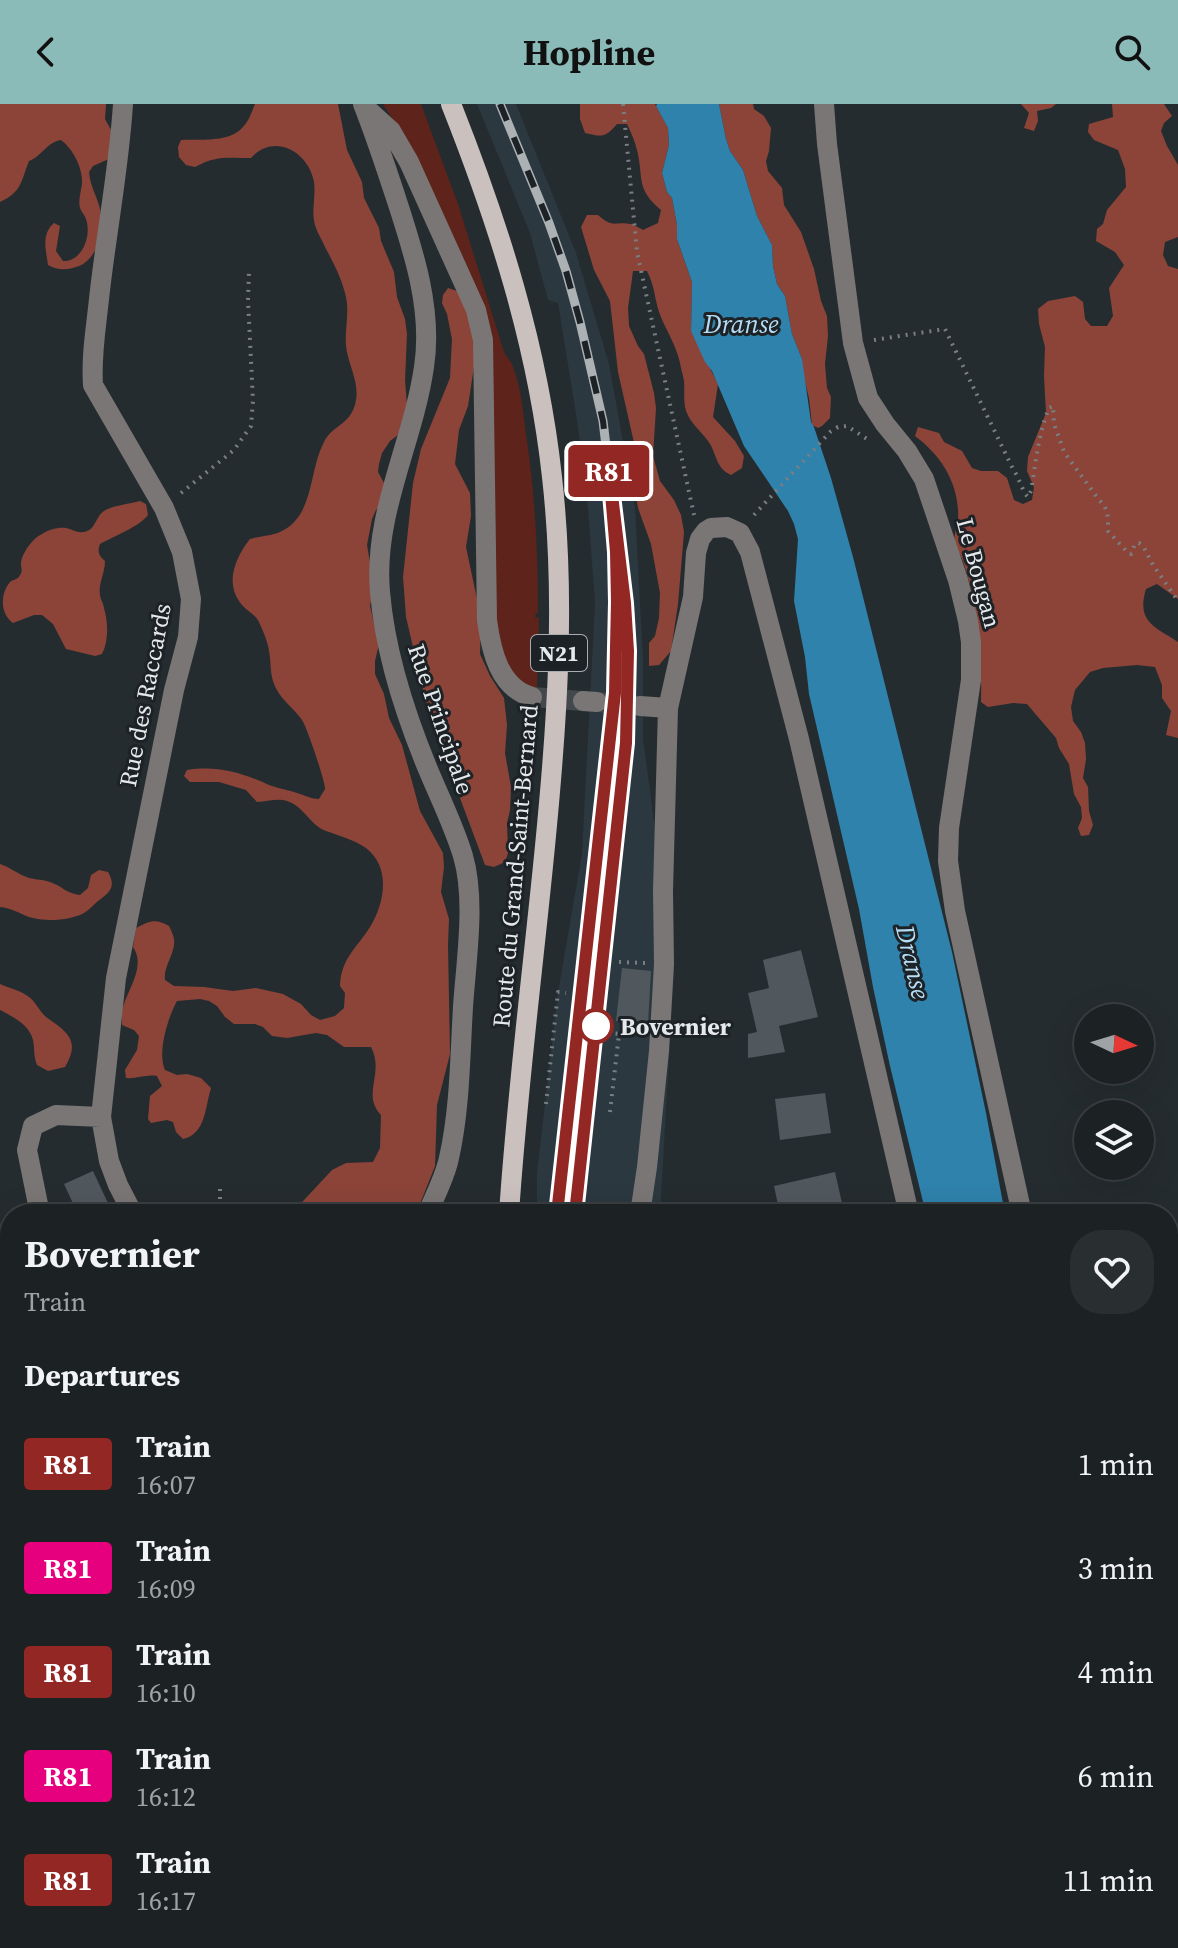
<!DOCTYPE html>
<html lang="en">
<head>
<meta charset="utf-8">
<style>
	:root { --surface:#1c2124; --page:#292e31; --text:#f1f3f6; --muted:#a0a3a6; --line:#3a3e41; --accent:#8bbbb9 }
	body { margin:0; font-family:"Source Serif 4",serif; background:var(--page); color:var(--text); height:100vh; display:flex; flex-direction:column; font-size:30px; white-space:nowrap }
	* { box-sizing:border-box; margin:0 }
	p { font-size:26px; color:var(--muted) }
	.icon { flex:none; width:44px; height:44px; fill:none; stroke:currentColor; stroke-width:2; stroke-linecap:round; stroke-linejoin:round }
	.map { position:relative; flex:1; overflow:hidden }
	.side { position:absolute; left:0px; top:1100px; width:1178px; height:744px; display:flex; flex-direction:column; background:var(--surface); border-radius:32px 32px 0 0; box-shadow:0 8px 32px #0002,0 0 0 2px var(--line) }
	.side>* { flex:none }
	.badge { padding:0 16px; border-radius:6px; font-size:28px; line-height:52px }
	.needle { width:52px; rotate:94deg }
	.fabs { position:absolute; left:1074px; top:900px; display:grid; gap:16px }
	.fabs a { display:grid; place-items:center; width:80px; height:80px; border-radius:50%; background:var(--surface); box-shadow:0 8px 32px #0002,0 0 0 2px var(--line); font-size:40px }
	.map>.badge { position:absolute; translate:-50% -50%; box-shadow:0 0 0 4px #fff }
	h2 { padding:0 24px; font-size:30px; line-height:72px }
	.round { display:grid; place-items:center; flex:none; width:84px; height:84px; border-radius:32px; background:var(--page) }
	.headline { display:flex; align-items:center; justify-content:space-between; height:136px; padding:0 24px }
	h1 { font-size:38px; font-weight:700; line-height:60px }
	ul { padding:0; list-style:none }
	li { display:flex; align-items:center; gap:24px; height:104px; padding:0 24px }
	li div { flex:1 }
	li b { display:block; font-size:30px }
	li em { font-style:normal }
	li .badge { min-width:88px; font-weight:700; text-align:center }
	header { display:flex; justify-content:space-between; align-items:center; height:104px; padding:0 24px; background:var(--accent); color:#111; font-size:36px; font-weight:700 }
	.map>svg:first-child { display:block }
</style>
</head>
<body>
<header><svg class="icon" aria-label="back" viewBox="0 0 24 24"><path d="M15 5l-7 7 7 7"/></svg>Hopline<svg class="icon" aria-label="search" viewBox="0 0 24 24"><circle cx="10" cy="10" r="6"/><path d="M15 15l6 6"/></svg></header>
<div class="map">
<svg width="1178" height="1844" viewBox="0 0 1178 1844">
	<rect width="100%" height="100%" fill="#252c30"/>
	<path fill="#2b3840" d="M477 0H516L576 149 609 260 635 404 643 557V635L674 865 660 1110H537V1069L558 888 582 750 595 499 588 404 577 316 558 199 548 196 530 129Z
		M885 1834H990L1006 1844H900Z"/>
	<path fill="#5e231a" d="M383 0H421L458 100 504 248C507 254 511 256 513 263 521 283 523 308 526 330 535 389 538 449 538 509H536L535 513 539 514 537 585C510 578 505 556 496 532L490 256 405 35Z"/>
	<path fill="#8c4438" d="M0 0H106L105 15 116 35 111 54 93 62 89 68C90 82 97 92 100 105 104 124 99 154 79 162 68 166 59 167 48 161 46 146 41 130 54 119L60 122 56 147 63 157C82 158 92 132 86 115 85 111 81 108 80 104 78 96 81 88 82 80 83 64 73 45 61 36 47 38 42 52 29 57 21 77 22 88 0 98Z
		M255 0H338L347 46 362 78 364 94 379 124 381 137 394 168 397 193 405 215 407 230 405 276 407 301 398 331 390 337 382 349 379 360 378 368 384 379 381 402 376 406 372 415 367 441 374 483 370 502 379 540 375 557V570L384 590 389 614 402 641 420 707 443 749 444 763 441 788 449 815 448 841 450 950 437 1001 435 1062 416 1110H291L332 1066 346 1059 373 1058 380 1044 381 1011C361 990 385 970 371 943H344L327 931 316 929 287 934 272 932 263 923 255 920H234L225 913 217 902 209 897 200 895 177 897C168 913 157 949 165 966L177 971 187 970 201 974 211 984C205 1003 206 1030 183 1035L176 1028 173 1018 167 1016 151 1019 148 1015 150 992 162 982 157 972C146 970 137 975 126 974L125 966 137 946 139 932 134 926 122 921C122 916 121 912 122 907 126 887 147 863 133 843L136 824C150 817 155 814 169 822 171 826 173 830 174 835 176 849 163 862 165 876L174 882 204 883 233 887 256 884 283 890 301 900 311 911 320 916 335 912 344 904 345 889 340 882C341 854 357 844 370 823 385 799 391 763 366 744 355 736 340 732 326 727 309 721 302 698 282 696 275 695 265 698 257 698L246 686 219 678H190L184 672 187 666C217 661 243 669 269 681 279 685 290 686 300 690 307 692 311 695 319 695 320 693 324 687 325 685 326 680 307 623 302 616 293 603 278 594 273 577 270 567 271 557 269 547 268 538 263 527 259 518 256 511 247 507 242 501 224 480 235 454 250 435 260 432 271 432 280 428 315 412 308 368 324 338 333 320 352 321 356 296 359 280 350 263 347 248 343 230 350 212 346 193 342 175 334 160 325 143 322 136 317 128 315 121 311 107 316 92 314 78 309 48 274 28 251 54 229 54 216 51 195 63L186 61 179 53 178 43 181 36C201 35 229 39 243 23 249 17 252 7 255 0Z
		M580 0H655L668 24 669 41 662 69 667 88 672 94 677 121V135L692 178 691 227 718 280 713 313 735 337 744 352 742 364 731 371C715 364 717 349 708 337 700 326 691 320 686 307 683 297 685 287 684 277 683 271 681 265 680 259 676 240 665 225 659 208 654 192 655 183 647 167H633L628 204 629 222 638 242 644 250 654 289 656 304 653 352 660 377 674 396 681 411 684 428 678 500 671 547 659 561 649 562V539L655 532 659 514 660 489 651 440 638 404 635 387V343L618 268 610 197 594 166 581 123 587 111H598C614 125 614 117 631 120 632 120 642 125 643 126L658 119 661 106C635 84 644 74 637 46 635 37 631 29 627 20H617C605 34 602 33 585 29L580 15Z
		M719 0H753L754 5 764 12 771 24 769 47 766 57 768 67 782 84 784 101 801 128 814 165 821 197 827 212 828 232 825 260 827 284 831 293 830 314 822 322 818 324 812 321 809 294 802 266V255L792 230 785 192 777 180 773 162 772 141 757 112 743 66 730 47 726 35Z
		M1021 0H1056L1051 4 1037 7 1038 17 1034 27 1024 24 1029 9Z
		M1112 0H1164L1172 12 1164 19 1161 27 1167 42 1178 61V133L1165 138 1163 151 1168 162 1178 165V495L1157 480 1146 485C1136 518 1155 523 1178 538V634L1166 631 1171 607 1162 594V581L1155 563 1137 561 1103 564 1090 568 1075 586 1071 603 1073 617 1081 628 1085 639 1086 655 1083 674 1088 683 1089 707 1093 721 1089 731 1081 732 1078 724 1082 714 1081 703 1074 690 1069 660 1059 644 1056 634 1027 600 1013 599 988 603 981 598C982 551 978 502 963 457 961 451 956 446 955 440 953 433 957 423 958 416 960 381 942 352 915 332L918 323 939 329 944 338 962 347 972 364 981 367H998L1007 374 1014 396 1023 400 1032 396 1034 383 1027 367 1028 353 1046 309 1044 272 1045 243 1039 220 1038 205 1048 197 1075 192 1083 198 1085 215 1091 222H1107L1113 212 1109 184 1124 161 1115 148 1096 137 1097 125 1103 120 1107 106 1126 83 1125 65 1118 46 1094 36 1088 28 1089 20 1113 13Z
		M448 184 457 187 466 198 472 223 475 256 468 302 459 326 455 360 470 389 471 412 466 443 481 514 480 550 490 572 504 594 507 621 505 649 511 683 510 706 507 719 508 749 505 758 494 763 485 761 429 611 406 513 403 473 413 379 421 345 450 274 452 235 447 210 442 199 443 191Z
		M140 397 146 400 148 411C139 423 114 432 100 440 97 448 99 452 105 457 105 469 98 480 100 491 101 497 103 498 104 504 108 518 109 536 102 550L95 552 66 545 53 520 42 511H34L13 519C0 510 0 490 10 478 14 475 18 476 20 471 23 467 21 464 21 459 22 449 33 434 42 430 48 426 58 423 66 424 72 425 76 429 84 428 96 426 95 413 104 407 114 401 129 400 140 397Z
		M0 760C9 763 15 768 24 772 32 776 41 775 50 778 62 782 67 790 80 791L88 784 91 771 99 766 108 768C116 782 111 788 98 797 93 801 89 806 84 809 69 817 45 818 29 813 19 809 11 804 0 803Z
		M0 880C9 884 22 887 29 893 36 898 39 907 46 913 67 928 81 936 65 963L48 967 37 961C33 950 35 946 33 936 29 920 13 913 0 906Z
		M0 1123 10 1127V1206L0 1198Z
		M0 1343 10 1371V1819L5 1825 7 1833 12 1838 13 1844H0Z
		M120 1834H179L177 1844H117Z
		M238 1834H434L444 1844H274C262 1839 249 1842 238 1834Z"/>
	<path fill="#2f82ac" d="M657 0H719L726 35 730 47 743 66 757 112 772 141 773 162 777 180 785 192 792 230 802 255 811 318 814 323 831 374 853 453 952 848 986 1009 1005 1110H926L890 962 873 883 859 805 809 590 805 553 794 497 798 435 794 420 788 407 744 342 712 267 705 258 691 227 692 178 677 135V121L672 94 667 88 662 69 669 41 668 24 656 2Z
		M1168 1528 1178 1540V1635L1168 1630Z"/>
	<path fill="#50585d" d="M801 846 818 913 779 922 785 948 748 954V930L757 928 748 889 769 884 763 856Z
		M622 864 651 867 648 920 616 917Z
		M825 989 831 1029 780 1036 775 995Z
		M93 1067 113 1110H78L64 1080Z
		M835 1068 842 1099 795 1110H780L774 1082Z"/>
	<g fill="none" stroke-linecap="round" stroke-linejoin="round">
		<path stroke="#42484c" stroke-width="20" stroke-dasharray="20 10" stroke-linecap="butt" d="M532 593 583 597
			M597 598 640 602"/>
		<path stroke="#797f83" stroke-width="4" stroke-dasharray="2 6" stroke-linecap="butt" d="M623 0 637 148 694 411
			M874 236 945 225 1013 365C1019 373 1022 387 1028 393L1031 387C1036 358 1038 331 1049 304L1053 302 1054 320 1064 348 1099 396C1109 405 1108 414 1108 427L1128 449 1131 450 1135 440 1139 439 1143 442 1153 461 1178 497
			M181 389 234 346 251 322 253 297 248 196 249 166
			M754 411 830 328 838 323 847 322 867 335
			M619 858 645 859
			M546 1000 558 888 566 889
			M610 1008 619 930 611 929
			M220 1085V1110
			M0 1312 10 1334
			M176 1834 178 1844"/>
		<path stroke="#7a7675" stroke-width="20" d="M123 0C119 65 106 130 99 195 96 224 91 252 93 281L164 404 182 448 191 495 188 533 174 586 116 874 101 1013 109 1057 118 1081 133 1110
			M363 0C375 30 385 61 395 91 413 146 433 205 424 263 413 339 373 410 380 488 385 548 404 607 427 663 439 692 454 722 463 752 476 796 466 857 463 903 460 953 460 1005 449 1054 445 1073 435 1092 427 1110
			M824 0 827 40 853 239 868 294 885 320 907 347 924 375 958 476 968 517 971 538V576L949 724 948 757 955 807 1022 1110
			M368 6 391 27 409 58 476 206 483 236 487 516C491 546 499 584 532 593
			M583 597 597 598
			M640 602 668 604
			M40 1110 27 1046 33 1022 56 1011 101 1013
			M640 1110 647 1063 659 947 664 860 663 787 668 604 693 493 696 449 700 435 706 427 711 424 727 423 740 429 750 448 799 635 909 1110
			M1168 1508 1178 1521
			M456 1834 462 1844
			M634 1834 640 1844
			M677 1834 685 1844
			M750 1834 754 1844
			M1005 1834 1021 1844"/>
		<path stroke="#cac1bf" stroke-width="20" d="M451 0C499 121 538 243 552 373 566 496 557 620 545 742 533 865 517 987 509 1110
			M832 1834 847 1844"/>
		<g stroke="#acb1b4" stroke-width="9">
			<path id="rail" d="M500 0 549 119 566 167 580 218 603 317 625 499 628 589 623 679 575 1110
				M557 1110 606 677 615 589 618 534
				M907 1834 923 1844
				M934 1834 951 1844"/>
		</g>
		<use href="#rail" stroke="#1c2226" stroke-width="6" stroke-dasharray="18" stroke-linecap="butt"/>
	</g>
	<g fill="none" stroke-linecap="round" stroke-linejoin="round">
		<g stroke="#fff" stroke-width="18">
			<path id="line" d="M557 1110 615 589 617 498 616 448 609 366 625 499 628 547 626 639 575 1110"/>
		</g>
		<use href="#line" stroke="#932723" stroke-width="12"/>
	</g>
	<circle fill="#fff" stroke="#932723" stroke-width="4" cx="596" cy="922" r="16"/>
	<g text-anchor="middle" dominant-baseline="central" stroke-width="6" stroke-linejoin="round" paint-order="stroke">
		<rect fill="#1c2226" stroke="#a9adb1" stroke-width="2" x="531" y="531" width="56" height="36" rx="6"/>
		<g font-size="22" font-weight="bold" fill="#e5e9ec">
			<text x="559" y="549">N21</text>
		</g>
		<g font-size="24" fill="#e5e9ec" stroke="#1c2226">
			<text transform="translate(979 469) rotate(75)">Le Bougan</text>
			<text transform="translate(145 591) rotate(-79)">Rue des Raccards</text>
			<text transform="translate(441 615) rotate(71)">Rue Principale</text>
			<text transform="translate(515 762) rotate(-85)">Route du Grand-Saint-Bernard</text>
		</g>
		<g font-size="24" font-weight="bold" fill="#e5e9ec" stroke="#1c2226" text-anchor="start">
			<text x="620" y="922">Bovernier</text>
		</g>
		<g font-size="26" font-style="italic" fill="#b5dcf4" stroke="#1c2226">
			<text x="741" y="220">Dranse</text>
			<text transform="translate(913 858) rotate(77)">Dranse</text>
		</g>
	</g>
</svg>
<div class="fabs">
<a><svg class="needle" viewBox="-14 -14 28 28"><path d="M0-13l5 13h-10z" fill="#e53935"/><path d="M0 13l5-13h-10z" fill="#a0a3a6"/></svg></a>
<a><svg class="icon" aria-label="layers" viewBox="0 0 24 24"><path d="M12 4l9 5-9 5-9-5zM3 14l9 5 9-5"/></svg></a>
</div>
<b class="badge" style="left:609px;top:367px;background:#932723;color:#fff">R81</b>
<section class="side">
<div class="headline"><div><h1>Bovernier</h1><p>Train</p></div><a class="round"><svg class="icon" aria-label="heart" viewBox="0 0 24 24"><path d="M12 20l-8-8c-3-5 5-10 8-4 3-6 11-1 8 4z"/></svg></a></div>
<h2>Departures</h2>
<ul>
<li><span class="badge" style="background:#932723;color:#fff">R81</span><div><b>Train</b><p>16:07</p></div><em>1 min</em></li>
<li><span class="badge" style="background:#e6007e;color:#fff">R81</span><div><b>Train</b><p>16:09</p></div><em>3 min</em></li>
<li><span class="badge" style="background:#932723;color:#fff">R81</span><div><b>Train</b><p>16:10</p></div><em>4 min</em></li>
<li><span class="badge" style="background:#e6007e;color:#fff">R81</span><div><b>Train</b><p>16:12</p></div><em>6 min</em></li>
<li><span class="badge" style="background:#932723;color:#fff">R81</span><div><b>Train</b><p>16:17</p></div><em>11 min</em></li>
</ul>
</section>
</div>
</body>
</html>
